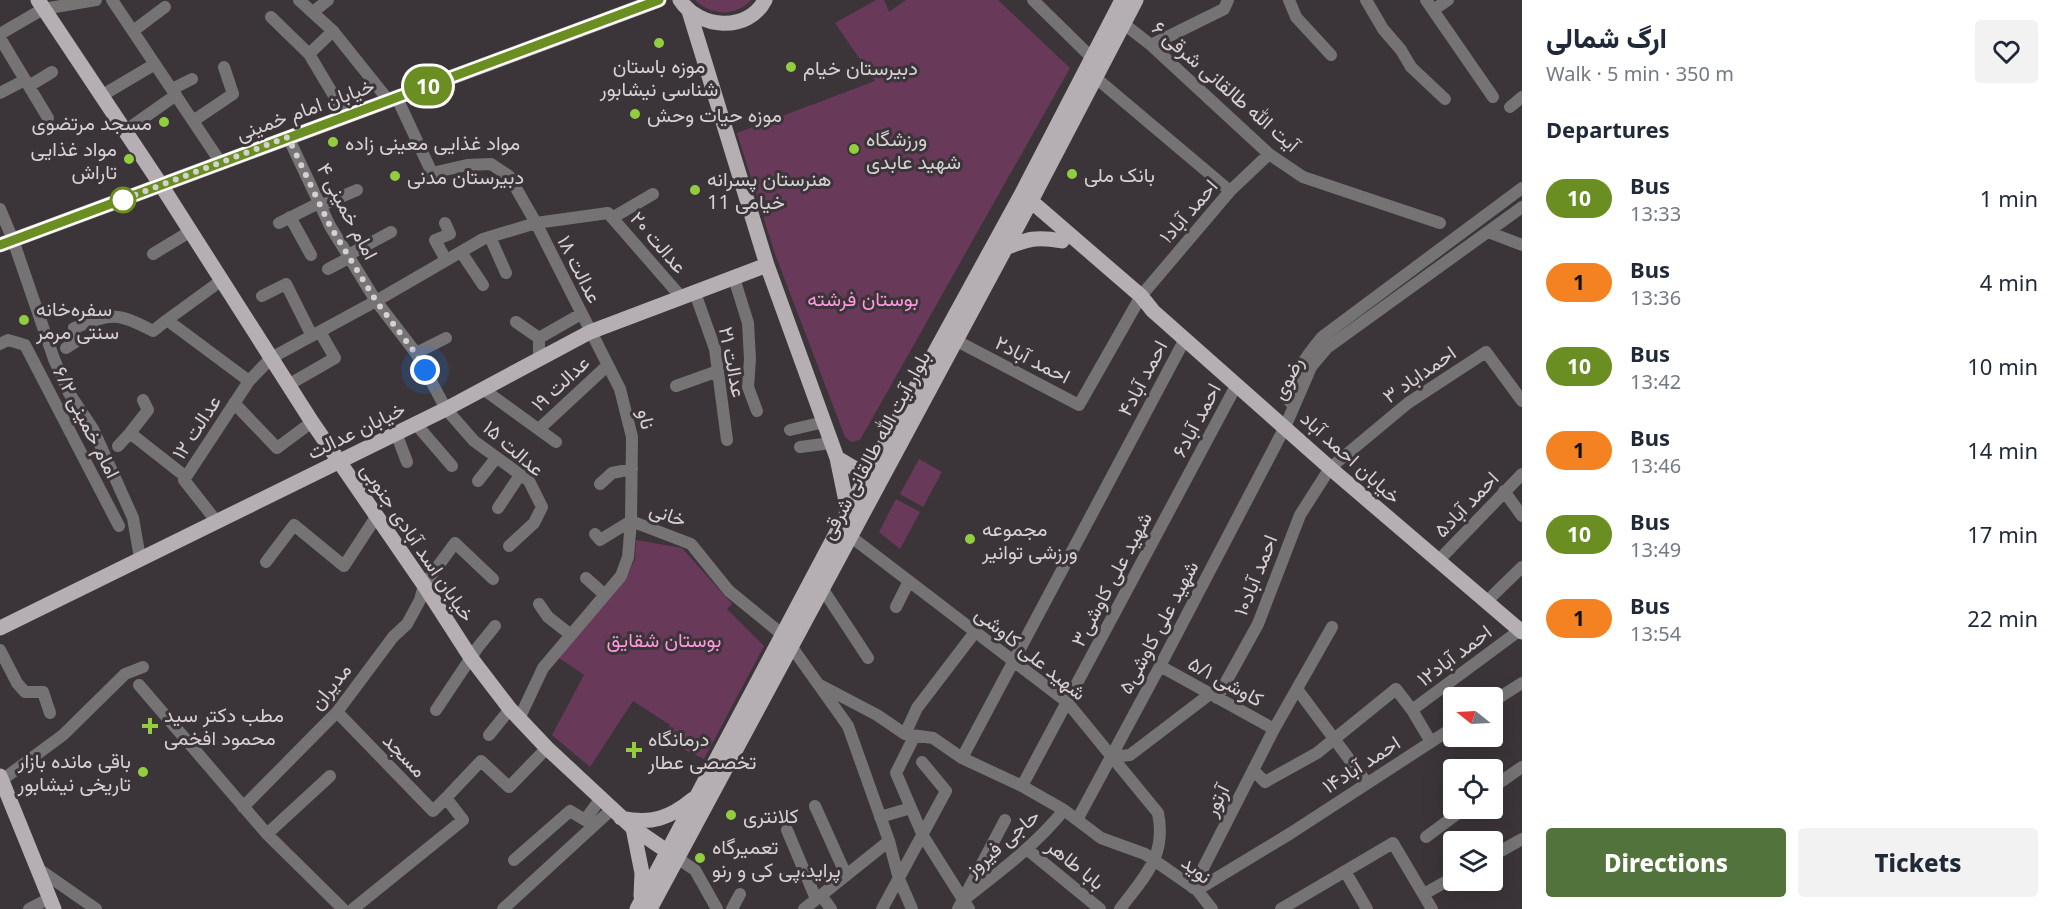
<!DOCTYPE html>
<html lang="en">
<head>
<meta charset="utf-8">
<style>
	:root { --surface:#fff; --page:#f2f2f3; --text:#1f2937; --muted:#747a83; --accent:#52733b }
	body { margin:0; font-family:"Noto Sans",Vazirmatn,sans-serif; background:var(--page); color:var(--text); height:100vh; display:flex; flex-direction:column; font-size:22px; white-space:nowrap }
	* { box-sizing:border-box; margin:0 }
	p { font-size:20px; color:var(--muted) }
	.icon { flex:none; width:33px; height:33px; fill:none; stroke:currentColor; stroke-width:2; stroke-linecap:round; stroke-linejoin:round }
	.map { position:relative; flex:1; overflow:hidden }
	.sheet { display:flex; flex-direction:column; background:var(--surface); width:540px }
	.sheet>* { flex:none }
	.badge { padding:0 12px; border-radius:20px; font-size:21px; line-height:39px }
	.needle { width:39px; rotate:288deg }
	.tools { position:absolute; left:1443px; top:687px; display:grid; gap:12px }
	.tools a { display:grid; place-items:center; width:60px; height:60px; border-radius:6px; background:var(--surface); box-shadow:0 6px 24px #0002; font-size:30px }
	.you { position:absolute; width:30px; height:30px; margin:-15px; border:4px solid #fff; border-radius:50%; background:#1a73e8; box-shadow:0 0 0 9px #1a73e833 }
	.map>.badge { position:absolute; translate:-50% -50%; box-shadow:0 0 0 3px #fff }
	h2 { padding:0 24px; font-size:22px; line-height:54px }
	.round { display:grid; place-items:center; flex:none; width:63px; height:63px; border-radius:6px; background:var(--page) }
	.overview { display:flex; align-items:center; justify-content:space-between; height:102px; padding:0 24px }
	h1 { font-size:28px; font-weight:800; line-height:45px }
	.cta { display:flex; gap:12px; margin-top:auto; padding:12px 24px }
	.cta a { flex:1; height:69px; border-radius:6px; background:var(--accent); color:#fff; font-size:24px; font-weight:800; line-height:69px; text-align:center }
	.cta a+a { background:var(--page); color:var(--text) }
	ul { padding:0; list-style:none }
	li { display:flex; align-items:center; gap:18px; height:84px; padding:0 24px }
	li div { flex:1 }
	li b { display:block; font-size:22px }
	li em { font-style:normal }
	li .badge { min-width:66px; font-weight:700; text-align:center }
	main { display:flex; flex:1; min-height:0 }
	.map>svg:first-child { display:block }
</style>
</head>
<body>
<main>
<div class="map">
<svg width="1522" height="909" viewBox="0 0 1522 909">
	<rect width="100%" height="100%" fill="#3b3539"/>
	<path fill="#69395a" d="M695 0H751C736 17 711 16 695 0Z
		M876 0H884L889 12 906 0H998L1070 68 860 440 851 442 845 437 775 254 737 133 875 81 835 23Z
		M919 459 942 472 923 507 900 494Z
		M896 499 920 512 900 549 879 532Z
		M636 540 682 548 732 604 727 609 764 646 704 759 663 739 670 725 633 701 590 767 552 735 584 675 559 658 627 576 635 559Z"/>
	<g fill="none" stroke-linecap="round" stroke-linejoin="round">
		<path stroke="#767375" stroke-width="12" d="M112 0 221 163
			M299 0 333 31 389 101
			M1033 0 1091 57
			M1289 0 1296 17 1331 55
			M1366 0 1383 29 1401 50 1411 67 1445 99
			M1426 0 1493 97
			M1433 10 1448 0
			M313 12 328 0
			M271 17 309 54
			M1124 24 1151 45 1269 154 1303 177 1440 223
			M133 31 165 7
			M333 31 309 54 346 116
			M0 34 43 9 96 0
			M0 38 48 118
			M1151 45 1224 9 1228 0
			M1096 78 1230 191
			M29 86 52 72
			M172 89 192 79
			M0 93 25 80
			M101 96 155 64
			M397 98 432 173 467 165 491 164 509 176 536 223 620 389 632 437 631 521 628 557 621 576 543 668 519 719
			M1510 107 1522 97
			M193 121 233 94 224 67
			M125 131 176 95
			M288 137 330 226 376 301 416 353 446 409 474 441 529 481 542 507 534 523 509 546
			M320 206 357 190
			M0 209 13 240 54 359 69 393 93 429 133 518 140 558
			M290 217 311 255
			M612 218 653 194
			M279 223 319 203
			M445 223 450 234 435 240 446 260
			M1488 232 1522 245
			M490 237 506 273
			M461 252 483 285
			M153 254 191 231
			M348 255 391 232
			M328 269 349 258
			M734 278 748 323 750 359 748 387 757 411
			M222 280 167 320 249 381
			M695 293 715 349 727 440
			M262 296 286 284 312 336
			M516 322 539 338
			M955 340 1079 405 1141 296 1230 191 1269 154
			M0 344 8 340 25 345 119 526
			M66 348 77 341 74 328C113 313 116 312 153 331L167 320
			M416 353 446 338
			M539 359V338L581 314
			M288 385 335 358 320 332
			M676 386 718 371
			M483 389 556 442
			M143 400 148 410 130 433 186 477
			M1290 402C1296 371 1302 361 1322 337L1522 188
			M234 403 277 448 312 422
			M415 423 452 466
			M539 429 608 365
			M790 430 824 422
			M396 433 407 462
			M118 446 130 433
			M800 447 831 443
			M478 481 496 458
			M600 484 612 473 632 469
			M1504 491 1522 516
			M498 508 520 475
			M631 521 691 544 729 591 783 635
			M217 522 184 480 249 381 271 358 376 301 483 239 536 223 608 213 682 298
			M595 534 600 540 631 521
			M850 536 1067 702 1158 813C1167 856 1144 877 1120 909
			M1438 561 1522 474
			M266 562 294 525 344 566 376 517
			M586 578 605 595
			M822 588 868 658
			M1486 602 1522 567
			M539 604 548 617 571 635
			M896 607 909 581
			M791 646 848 726 889 841 899 879 912 909
			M0 650 17 683 25 692H43L50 713
			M1160 666 1274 729
			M818 684 877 715 905 734 933 738 962 758 1022 786 1064 810 1101 838 1145 854 1197 890 1212 909
			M139 685 267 834 343 909
			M1297 689 1367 783
			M1217 698 1258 624 1300 515 1330 468 1408 403 1486 352 1522 401
			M1492 702 1522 683
			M436 710 478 647 495 626
			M1412 710 1520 630
			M337 712 433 811 446 798
			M905 734 917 708 975 632
			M489 735 510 709
			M914 737 896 773 923 836 969 909
			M1112 757 1130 755 1210 694
			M962 758 1185 339
			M1253 770 1265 782 1317 753 1396 689 1412 710 1431 742
			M2 780 63 735 125 674 143 667
			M1022 786 1237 384
			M1492 788 1522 767
			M815 806 846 875
			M243 807 337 712 393 637 407 624 420 600 424 585 455 543 493 579
			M880 817 911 808
			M1077 820 1160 666 1285 427 1311 367 1327 348 1522 207
			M787 830 816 899
			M267 834 330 776
			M1426 837 1465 808
			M1028 850 1100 909
			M1492 856 1522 839
			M677 858 695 870 717 909
			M514 860 570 811 585 820 601 798
			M37 868 96 909
			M1345 871 1367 909
			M1193 888 1274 729 1332 627
			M1197 890 1291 833 1454 727
			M1424 894 1454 877
			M821 895 831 909
			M962 901C999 872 1035 846 1064 810
			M29 909 50 898
			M353 909 463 820 446 798 481 761 509 787 547 748
			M503 909 612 809
			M732 909 740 894
			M804 909 889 841
			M882 909 946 791 922 762
			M958 909 1005 820
			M1281 909 1393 843 1432 909"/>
		<path stroke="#b5aeb2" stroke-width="15" d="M38 0 161 185 312 422 424 585 471 658 510 709 547 748 633 828 677 858
			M680 0C699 29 748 33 765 0
			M689 11 767 265 837 458 848 511
			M1024 195 1141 296 1153 311 1330 468 1522 632
			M0 245 659 0
			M1005 248C1028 239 1036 236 1062 241
			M837 458 876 481
			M0 628 446 409 590 332 767 265
			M0 776 54 909
			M621 818C651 825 670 818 693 799
			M633 828 642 873 641 896
			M637 909 848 511 1022 193 1122 0
			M650 909 1031 201 1136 0"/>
	</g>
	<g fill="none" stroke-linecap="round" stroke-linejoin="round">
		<g stroke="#fff" stroke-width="14">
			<path id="line" d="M0 245 659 0"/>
		</g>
		<use href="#line" stroke="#6b8e23" stroke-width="9"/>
		<path stroke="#d5d1d3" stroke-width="6" stroke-dasharray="0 10.8" d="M123 200 119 201 288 137 330 226 376 301 416 354 425 370"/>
	</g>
	<g fill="#91cd3f" stroke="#3b3539" stroke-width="2">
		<circle cx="659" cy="43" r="6"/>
		<circle cx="791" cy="67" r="6"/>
		<circle cx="635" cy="114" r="6"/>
		<circle cx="164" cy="122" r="6"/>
		<circle cx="333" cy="142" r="6"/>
		<circle cx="854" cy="149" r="6"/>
		<circle cx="129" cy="159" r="6"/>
		<circle cx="1072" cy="174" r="6"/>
		<circle cx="395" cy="176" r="6"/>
		<circle cx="695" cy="190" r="6"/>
		<circle cx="24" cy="320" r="6"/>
		<circle cx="970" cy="539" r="6"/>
		<path d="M147 717h6v6h6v6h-6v6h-6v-6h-6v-6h6z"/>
		<path d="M631 741h6v6h6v6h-6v6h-6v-6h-6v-6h6z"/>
		<circle cx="143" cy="772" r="6"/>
		<circle cx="731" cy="815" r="6"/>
		<circle cx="700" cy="858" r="6"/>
	</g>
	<circle fill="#fff" stroke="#6b8e23" stroke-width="3" cx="123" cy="200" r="12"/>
	<g text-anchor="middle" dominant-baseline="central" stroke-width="6" stroke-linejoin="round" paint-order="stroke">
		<g font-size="20" fill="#d5d1d3" stroke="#3b3539" text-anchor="start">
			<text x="659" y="65" text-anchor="middle">موزه باستان<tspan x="659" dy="23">شناسی نیشابور</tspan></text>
			<text x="803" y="67">دبیرستان خیام</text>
			<text x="647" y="114">موزه حیات وحش</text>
			<text x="152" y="122" text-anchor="end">مسجد مرتضوی</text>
			<text x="866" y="138">ورزشگاه<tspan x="866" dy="23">شهید عابدی</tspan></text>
			<text x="345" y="142">مواد غذایی معینی زاده</text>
			<text x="117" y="148" text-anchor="end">مواد غذایی<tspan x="117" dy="23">تاراش</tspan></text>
			<text x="1084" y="174">بانک ملی</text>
			<text x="407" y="176">دبیرستان مدنی</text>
			<text x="707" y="178">هنرستان پسرانه<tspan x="707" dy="23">خیامی 11</tspan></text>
			<text x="36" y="308">سفره‌خانه<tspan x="36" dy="23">سنتی مرمر</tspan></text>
			<text x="982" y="528">مجموعه<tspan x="982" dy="23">ورزشی توانیر</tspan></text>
			<text x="164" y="714">مطب دکتر سید<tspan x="164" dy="23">محمود افخمی</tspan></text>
			<text x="648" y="738">درمانگاه<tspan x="648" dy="23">تخصصی عطار</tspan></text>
			<text x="131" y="760" text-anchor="end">باقی مانده بازار<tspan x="131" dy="23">تاریخی نیشابور</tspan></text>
			<text x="743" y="815">کلانتری</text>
			<text x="712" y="846">تعمیرگاه<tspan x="712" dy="23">پراید،پی کی و رنو</tspan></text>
		</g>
		<g font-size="20" fill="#d5d1d3" stroke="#3b3539">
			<text transform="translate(1226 86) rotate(41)">آیت الله طالقانی شرقی ۶</text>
			<text transform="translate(305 109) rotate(-20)">خیابان امام خمینی</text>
			<text transform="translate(348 211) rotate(62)">امام خمینی ۴</text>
			<text transform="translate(1188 211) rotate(-49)">احمد آباد۱</text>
			<text transform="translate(659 242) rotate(49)">عدالت ۲۰</text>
			<text transform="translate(580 269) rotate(63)">عدالت ۱۸</text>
			<text transform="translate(1033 359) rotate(27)">احمد آباد۲</text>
			<text transform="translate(733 362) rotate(79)">عدالت ۲۱</text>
			<text transform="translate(1419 374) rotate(-35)">احمداباد ۳</text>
			<text transform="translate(1142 378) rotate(-62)">احمد آباد۴</text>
			<text transform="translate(1287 378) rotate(-63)">رضوی</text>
			<text transform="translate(560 383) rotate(-43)">عدالت ۱۹</text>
			<text transform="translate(647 419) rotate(78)">ناو</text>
			<text transform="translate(1196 420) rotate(-62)">احمد آباد۶</text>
			<text transform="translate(87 422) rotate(63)">امام خمینی ۶/۲</text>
			<text transform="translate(196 427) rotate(-57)">عدالت ۱۲</text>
			<text transform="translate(356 430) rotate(-26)">خیابان عدالت</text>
			<text transform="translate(875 445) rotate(-62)">بلوار آیت الله طالقانی شرقی</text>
			<text transform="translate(514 448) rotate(41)">عدالت ۱۵</text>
			<text transform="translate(1351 457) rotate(42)">خیابان احمد آباد</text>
			<text transform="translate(1466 504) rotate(-46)">احمد آباد۵</text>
			<text transform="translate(668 514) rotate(20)">خانی</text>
			<text transform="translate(418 542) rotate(56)">خیابان اسد آبادی جنوبی</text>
			<text transform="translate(1255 575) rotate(-68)">احمد آباد۱۰</text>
			<text transform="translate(1111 579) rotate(-62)">شهید علی کاوشی۳</text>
			<text transform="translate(1158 627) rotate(-62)">شهید علی کاوشی۵</text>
			<text transform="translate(1031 653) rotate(39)">شهید علی کاوشی</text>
			<text transform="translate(1454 655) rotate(-37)">احمد آباد۱۲</text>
			<text transform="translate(1226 681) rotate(29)">کاوشی ۵/۱</text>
			<text transform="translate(330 686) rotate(-51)">مدیران</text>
			<text transform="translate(405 755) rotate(46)">مسجد</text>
			<text transform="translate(1361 764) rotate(-33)">احمد آباد۱۴</text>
			<text transform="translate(1216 800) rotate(-63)">آرتور</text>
			<text transform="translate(1002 842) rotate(-41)">حاجی فیروز</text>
			<text transform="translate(1076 864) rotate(39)">بابا طاهر</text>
			<text transform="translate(1197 869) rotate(39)">نوید</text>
		</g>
		<g font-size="20" fill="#ff97df" stroke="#3b3539">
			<text x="863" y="298">بوستان فرشته</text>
			<text x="664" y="639">بوستان شقایق</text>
		</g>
	</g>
</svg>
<div class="tools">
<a><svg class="needle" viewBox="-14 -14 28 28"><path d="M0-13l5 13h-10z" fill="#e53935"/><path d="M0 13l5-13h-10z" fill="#747a83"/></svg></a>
<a><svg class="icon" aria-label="locate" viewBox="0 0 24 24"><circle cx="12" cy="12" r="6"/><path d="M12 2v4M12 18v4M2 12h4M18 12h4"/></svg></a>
<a><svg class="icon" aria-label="layers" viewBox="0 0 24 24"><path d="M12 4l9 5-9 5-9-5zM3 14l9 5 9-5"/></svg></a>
</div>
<div class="you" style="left:425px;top:370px"></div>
<b class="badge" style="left:428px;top:86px;background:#6b8e23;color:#fff">10</b>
</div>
<section class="sheet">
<div class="overview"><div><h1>ارگ شمالی</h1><p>Walk · 5 min · 350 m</p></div><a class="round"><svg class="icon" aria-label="heart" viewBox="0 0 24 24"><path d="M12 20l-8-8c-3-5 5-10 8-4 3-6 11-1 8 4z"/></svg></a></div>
<h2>Departures</h2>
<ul>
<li><span class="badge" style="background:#6b8e23;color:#fff">10</span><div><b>Bus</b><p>13:33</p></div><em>1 min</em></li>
<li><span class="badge" style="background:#f58220;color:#111">1</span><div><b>Bus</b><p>13:36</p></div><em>4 min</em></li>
<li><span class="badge" style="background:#6b8e23;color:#fff">10</span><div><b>Bus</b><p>13:42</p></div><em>10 min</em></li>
<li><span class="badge" style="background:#f58220;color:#111">1</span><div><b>Bus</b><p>13:46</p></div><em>14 min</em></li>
<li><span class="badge" style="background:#6b8e23;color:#fff">10</span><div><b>Bus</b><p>13:49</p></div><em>17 min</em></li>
<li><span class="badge" style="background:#f58220;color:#111">1</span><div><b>Bus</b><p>13:54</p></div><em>22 min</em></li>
</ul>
<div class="cta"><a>Directions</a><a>Tickets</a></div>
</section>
</main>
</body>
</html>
